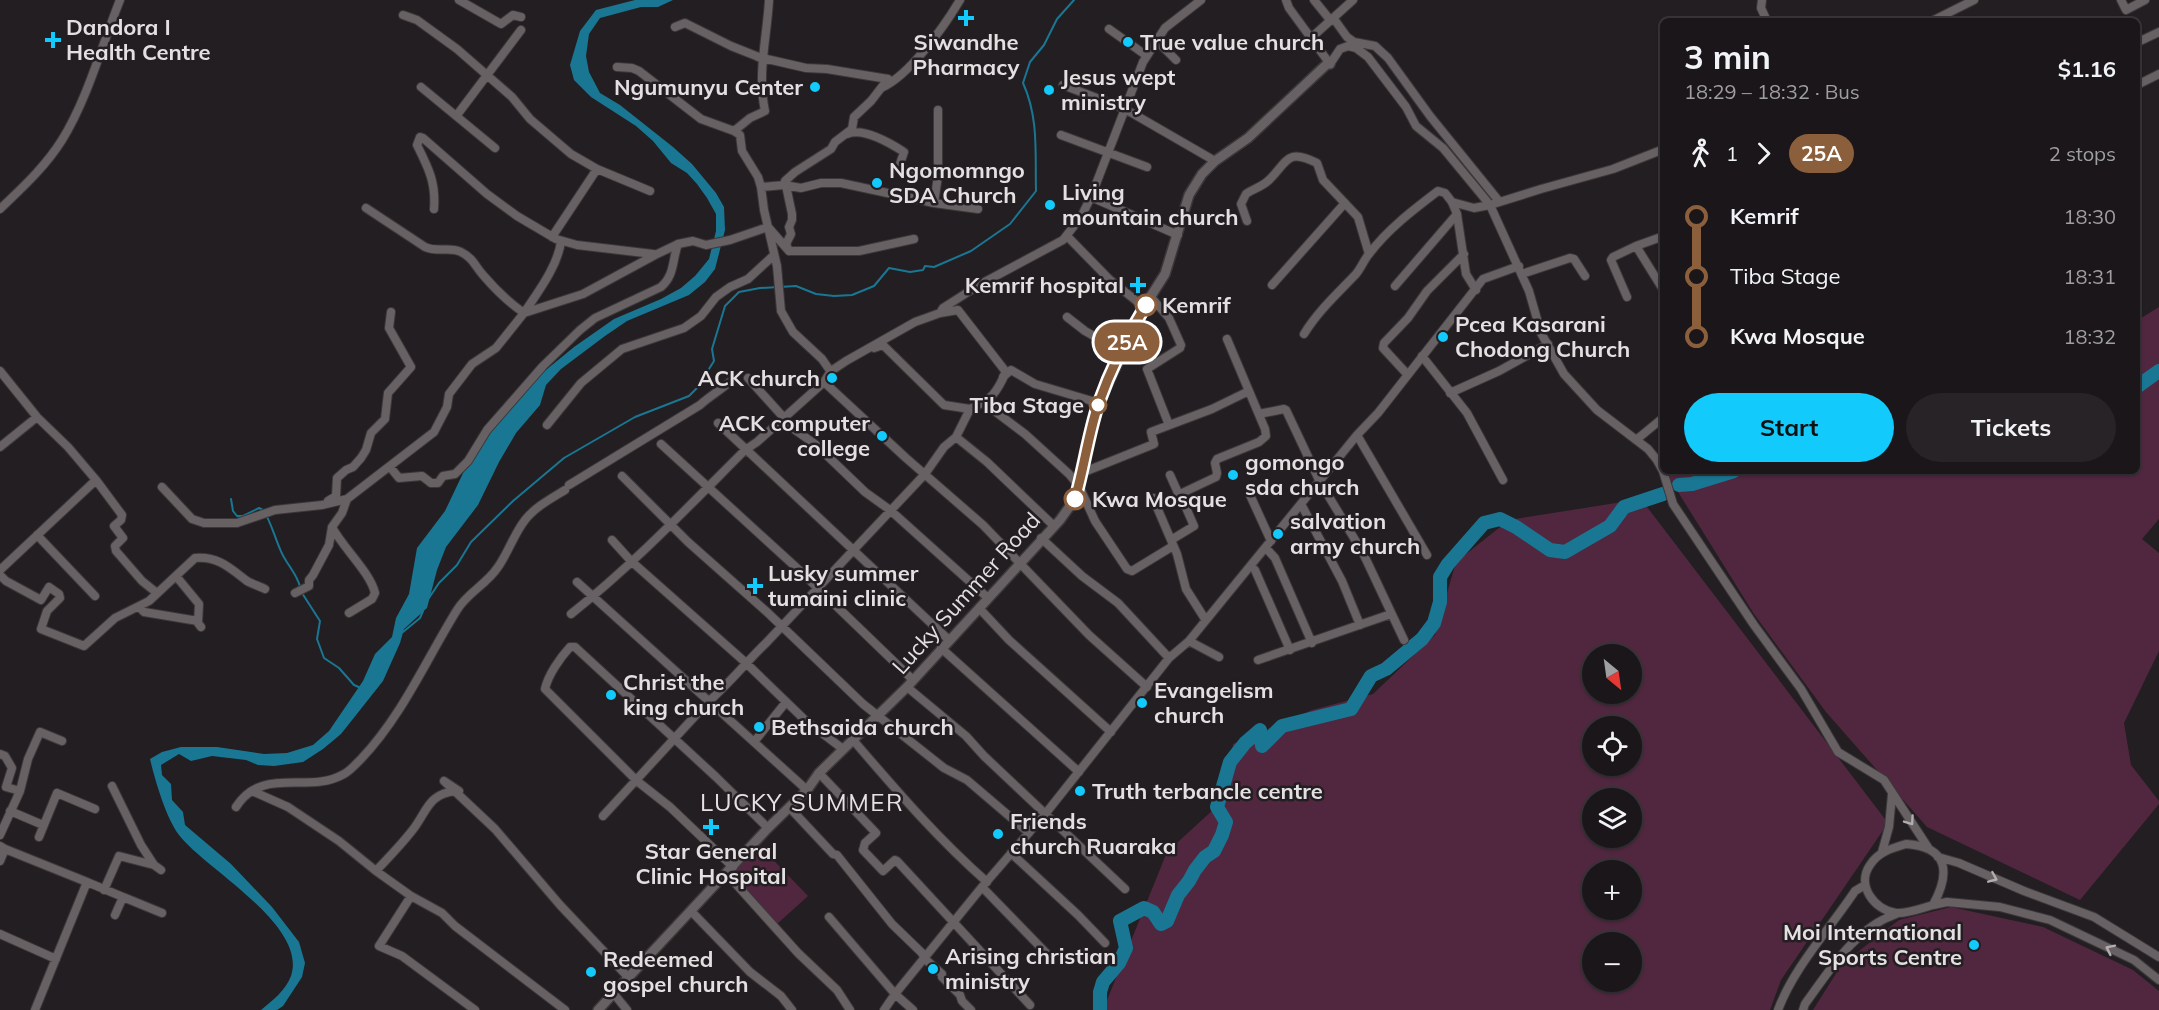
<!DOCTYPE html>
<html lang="en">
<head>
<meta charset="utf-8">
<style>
	:root { --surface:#1a1619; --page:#272326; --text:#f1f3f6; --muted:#9f9fa2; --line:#383538; --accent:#12cafb }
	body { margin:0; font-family:Mulish,sans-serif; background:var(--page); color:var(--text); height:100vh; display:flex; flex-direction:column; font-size:22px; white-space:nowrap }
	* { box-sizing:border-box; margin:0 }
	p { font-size:20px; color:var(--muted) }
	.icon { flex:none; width:33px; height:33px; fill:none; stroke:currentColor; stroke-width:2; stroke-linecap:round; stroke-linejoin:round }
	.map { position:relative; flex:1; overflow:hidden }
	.details { position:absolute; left:1660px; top:18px; width:480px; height:456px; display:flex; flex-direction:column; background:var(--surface); border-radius:9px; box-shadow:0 2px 4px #0004,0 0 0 2px var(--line) }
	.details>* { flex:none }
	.badge { padding:0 12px; border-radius:20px; font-size:21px; line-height:39px }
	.needle { width:39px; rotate:151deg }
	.tools { position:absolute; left:1582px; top:644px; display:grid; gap:12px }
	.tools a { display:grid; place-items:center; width:60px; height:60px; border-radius:50%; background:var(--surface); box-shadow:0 2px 4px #0004,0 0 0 2px var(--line); font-size:30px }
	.map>.badge { position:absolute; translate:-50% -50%; box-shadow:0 0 0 3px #fff }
	.legs { display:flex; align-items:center; gap:9px; height:66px; padding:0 24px; font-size:20px }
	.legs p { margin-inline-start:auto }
	.summary { display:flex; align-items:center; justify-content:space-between; height:102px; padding:0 24px }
	h1 { font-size:33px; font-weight:700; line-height:45px }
	.button { display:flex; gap:12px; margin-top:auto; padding:12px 24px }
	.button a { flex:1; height:69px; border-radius:36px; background:var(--accent); color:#111; font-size:24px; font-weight:700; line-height:69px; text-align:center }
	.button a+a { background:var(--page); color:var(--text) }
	ul { padding:0 24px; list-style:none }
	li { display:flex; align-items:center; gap:21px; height:60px; font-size:22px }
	li i { display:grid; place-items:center; width:9px; height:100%; margin:0 8px; background:currentColor }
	li i::after { content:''; width:15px; height:15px; margin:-8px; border:4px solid; border-radius:50%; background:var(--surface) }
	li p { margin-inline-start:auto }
	li:first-child i { background:linear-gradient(#0000 50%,currentColor 0) }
	li:last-child i { background:linear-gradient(currentColor 50%,#0000 0) }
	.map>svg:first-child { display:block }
</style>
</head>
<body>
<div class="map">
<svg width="2159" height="1010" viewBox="0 0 2159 1010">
	<rect width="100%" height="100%" fill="#231e21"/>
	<path fill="#512740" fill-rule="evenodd" d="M2159 307V519L2142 539 2159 553V651L2124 723 2131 765 2159 801V804L2080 900 1927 827 1826 712 1754 614 1665 471H2138V320Z
		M1641 499 1888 823 1781 980 1770 1010H1103L1167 852 1226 798 1233 744 1312 710 1373 694 1435 635 1456 562 1509 520ZM1593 654H1632V693H1593ZM1593 726H1632V765H1593ZM1593 798H1632V837H1593ZM1593 870H1632V909H1593ZM1593 942H1632V981H1593Z
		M758 844 808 896 776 925 728 875Z
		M1951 907 2043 927 2133 970 2159 991V1010H1813L1842 964 1899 920Z"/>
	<path fill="#197793" d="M635 0H673L658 7H641L600 18 589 34 586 56 589 72 600 93 620 105 673 147 692 164 716 193 724 207 725 230 715 269 705 282 689 295 627 321 605 336 561 369 546 385 540 405 516 433 499 462 478 505 446 547 437 570 427 608 404 629 400 643 383 681 341 734 323 749 303 762 274 766 258 765 246 760 212 756 191 761 179 754 161 765 162 775 171 784 172 800 183 812 185 825 231 864 272 907 299 942 305 963 302 977 283 1006 277 1010H261C272 1001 286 990 291 976 308 925 205 869 179 835 166 818 155 780 150 759L162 752 181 747H217L264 754 287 753 313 745 329 731 363 681 375 654 392 637 396 618 409 594 417 548 445 511 465 469 500 419 541 374 574 347 614 319 661 299 681 288 695 276 709 259 716 231V214L707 198 697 184 687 173 671 163 653 141 636 126 591 97 574 80 570 65 580 31 596 10Z"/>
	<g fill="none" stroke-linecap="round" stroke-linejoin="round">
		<path stroke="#197793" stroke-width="2" d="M231 499 233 511 237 516H243L259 508 263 510C270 519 275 538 280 549 285 563 297 573 300 587
			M302 593 320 621 317 639 324 658 339 668 354 685 361 688
			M429 598 439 583 457 565 471 542 513 501 564 458 635 417 689 396 697 388 714 361 712 349 725 306 739 292 760 288 796 286 816 294 834 296 852 295 874 286 889 268 910 272 923 270 925 266 934 267 971 251 1010 224 1036 191C1035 154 1039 118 1023 83L1030 62 1044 45 1057 19 1074 0
			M403 632 420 618 423 611"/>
		<path stroke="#197793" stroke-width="14" d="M2138 386 2159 371
			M1679 485 1692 484 1734 471
			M1100 1010V992L1103 982 1119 963 1126 948 1120 921 1144 908 1153 912 1161 924 1167 921 1178 895 1189 881 1195 870 1205 857 1214 851 1222 835 1226 822 1217 807 1230 762 1245 743 1260 730 1262 746 1282 726 1351 709 1371 676 1386 669 1422 639 1434 623 1440 602V577L1448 564 1484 523 1500 519 1516 527 1550 550 1565 552 1610 526 1624 507 1663 494"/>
		<g stroke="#3c383a" stroke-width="10">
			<path id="minor" d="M459 0 501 24 513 15 521 17
				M769 0C767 37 757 74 765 111L750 118 734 131 740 135 742 151 758 177 761 187 764 210 777 266 781 311 793 332 822 359 831 372
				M1286 0 1289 8 1330 64 1340 49 1348 46 1356 48 1368 57 1406 107 1416 126 1443 148 1490 205 1529 291 1541 333 1564 374 1597 410 1648 449 1657 460 1663 471 1673 504 1754 625 1801 689 1838 752 1884 780 1929 849
				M1314 0 1331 21
				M1762 0 1761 8 1767 21
				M2121 0 2126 10 2145 0
				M403 15 417 20 457 49 512 97 530 119 571 154 597 169 650 191
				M1334 19 1347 37 1354 42 1375 46 1388 58 1430 116 1498 200
				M1932 21 1974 0
				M675 27 685 23 731 46 764 59 758 57 806 68 827 69 888 79
				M1109 29 1147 56
				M1311 38 1353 0
				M1157 41 1176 60
				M2138 42 2159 32
				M617 67 632 68 639 71 701 119 734 131
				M2141 83 2159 74
				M1063 85 1125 109 1215 161
				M421 87 495 148
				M457 115 521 30
				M847 134C863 127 890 143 904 152L900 164 903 170 938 176
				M1061 135 1147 167
				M761 187 784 185 801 188 821 183H841L934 203 938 176V110
				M1091 197 1178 235
				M1452 202 1474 208 1490 205 1541 189 1613 169 1664 149
				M934 203 978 209
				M366 208 425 247C439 253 450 246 461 252 473 258 475 266 483 275 495 289 508 302 524 313 538 292 558 266 561 241
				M0 209C23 187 45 167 62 140 87 100 102 45 120 0
				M434 209C436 183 429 169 417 145L420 137 423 138 487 194 517 216 556 239 577 245 653 254
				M1247 221 1241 204 1246 194C1254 188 1263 187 1270 179 1288 161 1287 148 1317 163L1323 180 1358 217 1369 254
				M1067 236 1109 279 1144 307
				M1664 236 1636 246 1664 291
				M552 237 597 169
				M789 251H859L914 239
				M1522 274 1570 258 1574 259 1585 276
				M1272 285 1345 203
				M1395 286 1457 214
				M1150 296 1169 318 1181 345 1180 348 1147 369 1169 425
				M1627 297 1611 260 1613 257 1636 246
				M940 313 958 310 1006 372
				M1067 317 1085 331 1122 352
				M1304 334C1318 311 1338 293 1356 274 1361 268 1364 260 1369 254 1388 229 1413 210 1438 191L1445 193 1452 202 1457 214 1466 274 1476 290
				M874 348 883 345 944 405 970 409
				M1422 356 1467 413 1503 480
				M1663 358 1664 357
				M0 371 37 417 68 447 96 480 122 515 121 520 114 526 123 538 115 546 116 551 142 581 157 593
				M1407 374 1383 348 1384 343 1408 318 1427 291 1464 254
				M748 378 795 430 815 444 865 492 890 510 988 598
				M1450 393 1499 371 1548 344
				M984 403 1025 434 1069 474 1079 486 1095 521 1127 569 1132 571 1173 546
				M1259 414 1284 409 1286 410 1320 482 1363 553 1404 640
				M718 423 949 640
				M547 425 581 383 622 349 684 328 701 316 716 297 730 287 748 279 774 255
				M1357 435 1427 555
				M956 437 987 462 1054 526
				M1636 440 1664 417
				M661 444 799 570 913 680
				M0 447 37 417
				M390 467 399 478 422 476 431 483H438L443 476 455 474 468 461 487 430 543 366 580 330 595 318 661 287C675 275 672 260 678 244
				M1084 472 1154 444 1151 432 1212 409 1249 391
				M1170 475 1179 495
				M622 476 688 542 767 612 863 704 944 768 967 780 1029 833
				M569 485 700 405C711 395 723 389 733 379
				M162 487 192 519 204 523H237L275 510 322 505 347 499 434 432 447 407 449 394 472 364 496 348 524 313 583 294 655 255 678 244 693 241 706 245 730 240 768 227 789 251 786 244 791 234 789 227 792 220V214L785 181 795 172 831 149 835 142 852 129 854 117 871 101 888 79 881 88C909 76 944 27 960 0
				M1250 495 1271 541
				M1153 498 1177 554 1186 589 1205 619
				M328 501 336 496 337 478 346 470 353 467 361 458 366 450 371 433 385 419 388 393 411 367 389 328 391 312
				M1301 504 1342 581 1360 625
				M332 527C343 548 370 572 375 593L372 599 349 613
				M37 535 95 596
				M1041 538 1082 576 1118 603 1169 658
				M612 540 631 561 745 662 806 721 843 749
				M1171 540 1194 526 1180 494 1216 477 1217 473 1215 463 1217 459 1259 442 1266 436 1265 429 1227 339
				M1266 548 1275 558 1312 643
				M0 570 96 480
				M1255 570 1290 650
				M0 575 6 581 41 600 49 587 59 594 60 598 47 611 41 629 84 646 115 618 149 601 195 558C218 556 230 568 247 581 252 584 259 586 265 589
				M176 576 199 604 198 623 201 627
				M577 582 807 790
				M295 593 309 586V580L313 575 329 545 332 527 342 513 347 499
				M139 607 144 612 198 621
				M979 608 1009 640 1111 732
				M571 614C634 564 689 506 745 450L757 442 824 382
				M1189 641 1219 657
				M941 648 1079 772
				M1258 660 1391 614
				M907 687 966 736 984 756 1125 889
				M1147 687 1089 635 983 525 906 458 824 382 831 371 846 361 915 322 940 313 943 308 979 285 1063 240 1081 217 1091 197 1143 62 1165 28 1201 0
				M853 740C897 791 936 837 987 882
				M754 742 786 702
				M0 754 5 756 12 768 6 787 20 791 0 835
				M819 773 876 833 865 843 863 850 883 871 895 860 897 861 1030 1005
				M112 786 141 845 154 865
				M20 791 28 759 40 732 62 741
				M252 791 288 807 339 841 376 871C388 858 400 846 411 832 427 813 427 793 457 791
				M459 791 444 781 495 829 560 905 628 977
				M236 807C263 765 308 795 344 774 350 771 356 764 361 759 402 716 426 660 457 610 467 593 487 584 498 567 508 553 514 534 525 520 535 507 552 498 565 490
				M789 807 833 854 837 855 892 924 922 953 924 958 942 974V977L960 995 962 1001 971 1010
				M10 811 43 825
				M603 816 708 702C730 683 747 661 767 642L925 474 944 447 956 437 970 409C992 400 997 392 1006 372L1003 377 1011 370 1035 384 1092 401 1098 406
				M39 837 57 793 95 809
				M1906 844C1948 847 1951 872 1933 905 1922 908 1907 914 1896 913 1874 910 1856 885 1870 865 1878 852 1892 848 1906 844Z
				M0 846 5 849 0 861
				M5 849 87 882 35 1010
				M1882 852 1889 827 1892 794
				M1011 853 1078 915 1105 943
				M1938 857 1959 863 2024 891 2094 917 2159 957
				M733 867 670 807 637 781 545 689C548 675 560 658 570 647H575L716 777 768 828
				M376 871 411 896 442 913 455 926 565 1010
				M727 874 798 953 837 990 850 1010
				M87 882 123 897 115 915
				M982 887 1051 958
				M104 890 119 856 154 865 161 870
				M411 896 379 946 402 956 475 1010
				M123 897 162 913
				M1933 905 1947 902 2000 907 2050 920 2134 960 2159 980
				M691 911 750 972 781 996 792 1010
				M829 917 895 994
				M0 934 56 959
				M614 994 627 1010
				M895 994 913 1010
				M884 1010 895 994 982 887 1046 813 1169 658 1189 641 1357 435 1378 413 1483 279 1519 266
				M1778 1010C1794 967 1829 930 1855 891L1865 885
				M1803 1010 1805 1004C1830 970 1855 928 1896 914"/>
		</g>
		<g stroke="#3c383a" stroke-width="12">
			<path id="tertiary" d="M598 1010 768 828 807 790 819 773 907 687 1060 520 1075 499 1085 450 1098 406 1105 390 1144 307 1165 274 1189 195 1202 174 1215 161 1248 138 1327 64H1330"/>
		</g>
		<use href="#minor" stroke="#676164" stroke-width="8"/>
		<use href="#tertiary" stroke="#676164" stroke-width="9"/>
	</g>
	<defs><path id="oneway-chevron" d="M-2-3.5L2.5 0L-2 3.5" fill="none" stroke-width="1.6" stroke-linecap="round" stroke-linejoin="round" transform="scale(1.5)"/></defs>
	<g stroke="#b2adb0">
		<use href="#oneway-chevron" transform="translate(1910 821) rotate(55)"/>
		<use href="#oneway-chevron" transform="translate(1993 878) rotate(23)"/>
		<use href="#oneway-chevron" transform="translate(2110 949) rotate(-154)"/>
	</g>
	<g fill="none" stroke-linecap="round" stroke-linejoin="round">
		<g stroke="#fff" stroke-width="14">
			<path id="line-1" d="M1075 499C1084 468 1088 436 1098 405 1110 371 1127 336 1146 305"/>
		</g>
		<use href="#line-1" stroke="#8b5e3c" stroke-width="9"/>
	</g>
	<g fill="#12cafb" stroke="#231e21" stroke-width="2">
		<path d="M963 9h6v6h6v6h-6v6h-6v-6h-6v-6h6z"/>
		<path d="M50 31h6v6h6v6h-6v6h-6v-6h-6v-6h6z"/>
		<circle cx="1128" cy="42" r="6"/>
		<circle cx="815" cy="87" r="6"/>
		<circle cx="1049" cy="90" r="6"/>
		<circle cx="877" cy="183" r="6"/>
		<circle cx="1050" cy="205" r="6"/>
		<path d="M1135 276h6v6h6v6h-6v6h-6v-6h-6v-6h6z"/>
		<circle cx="1443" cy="337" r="6"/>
		<circle cx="832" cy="378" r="6"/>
		<circle cx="882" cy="436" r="6"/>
		<circle cx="1233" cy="475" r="6"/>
		<circle cx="1278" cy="534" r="6"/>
		<path d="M752 577h6v6h6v6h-6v6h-6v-6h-6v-6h6z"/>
		<circle cx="611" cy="695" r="6"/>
		<circle cx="1142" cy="703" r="6"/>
		<circle cx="759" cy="727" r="6"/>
		<circle cx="1080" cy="791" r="6"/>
		<path d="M708 818h6v6h6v6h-6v6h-6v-6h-6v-6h6z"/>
		<circle cx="998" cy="834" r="6"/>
		<circle cx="1974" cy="945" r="6"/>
		<circle cx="933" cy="969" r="6"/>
		<circle cx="591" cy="972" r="6"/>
	</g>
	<g fill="#fff" stroke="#8b5e3c" stroke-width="3">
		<circle cx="1146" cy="305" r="10"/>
		<circle cx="1098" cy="405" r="8"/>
		<circle cx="1075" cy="499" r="10"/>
	</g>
	<g text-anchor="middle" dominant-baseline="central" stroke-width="5" stroke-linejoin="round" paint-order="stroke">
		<g font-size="22" font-weight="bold" fill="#e4e0e2" stroke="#231e21" text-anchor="start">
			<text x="66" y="27">Dandora I<tspan x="66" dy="25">Health Centre</tspan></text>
			<text x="966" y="42" text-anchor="middle">Siwandhe<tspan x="966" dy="25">Pharmacy</tspan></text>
			<text x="1140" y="42">True value church</text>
			<text x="1061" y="77">Jesus wept<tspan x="1061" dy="25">ministry</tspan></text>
			<text x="803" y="87" text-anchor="end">Ngumunyu Center</text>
			<text x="889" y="170">Ngomomngo<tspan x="889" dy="25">SDA Church</tspan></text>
			<text x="1062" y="192">Living<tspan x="1062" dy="25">mountain church</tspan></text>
			<text x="1124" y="285" text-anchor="end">Kemrif hospital</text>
			<text x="1455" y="324">Pcea Kasarani<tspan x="1455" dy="25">Chodong Church</tspan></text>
			<text x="820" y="378" text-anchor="end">ACK church</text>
			<text x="870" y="423" text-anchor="end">ACK computer<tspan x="870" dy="25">college</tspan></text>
			<text x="1245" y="462">gomongo<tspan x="1245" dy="25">sda church</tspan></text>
			<text x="1290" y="521">salvation<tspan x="1290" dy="25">army church</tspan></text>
			<text x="768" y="573">Lusky summer<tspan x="768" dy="25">tumaini clinic</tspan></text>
			<text x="623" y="682">Christ the<tspan x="623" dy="25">king church</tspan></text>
			<text x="1154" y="690">Evangelism<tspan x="1154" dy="25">church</tspan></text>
			<text x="771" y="727">Bethsaida church</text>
			<text x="1092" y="791">Truth terbancle centre</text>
			<text x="1010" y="821">Friends<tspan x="1010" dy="25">church Ruaraka</tspan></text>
			<text x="711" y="851" text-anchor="middle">Star General<tspan x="711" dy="25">Clinic Hospital</tspan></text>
			<text x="1962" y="932" text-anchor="end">Moi International<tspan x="1962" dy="25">Sports Centre</tspan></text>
			<text x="945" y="956">Arising christian<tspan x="945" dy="25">ministry</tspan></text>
			<text x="603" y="959">Redeemed<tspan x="603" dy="25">gospel church</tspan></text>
		</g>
		<g font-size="22" font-weight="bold" fill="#e4e0e2" stroke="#231e21" text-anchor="start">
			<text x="1162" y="305">Kemrif</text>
			<text x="1084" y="405" text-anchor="end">Tiba Stage</text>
			<text x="1092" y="499">Kwa Mosque</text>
		</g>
		<g font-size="22" fill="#e4e0e2" stroke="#231e21">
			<text transform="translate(966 593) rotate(-48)">Lucky Summer Road</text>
		</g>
		<g font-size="24" letter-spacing="1.5" fill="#e8e0e4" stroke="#231e21">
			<text x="802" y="802">LUCKY SUMMER</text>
		</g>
	</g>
</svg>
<div class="tools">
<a><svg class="needle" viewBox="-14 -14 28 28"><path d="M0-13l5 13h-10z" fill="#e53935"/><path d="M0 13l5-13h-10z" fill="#9f9fa2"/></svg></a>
<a><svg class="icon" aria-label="locate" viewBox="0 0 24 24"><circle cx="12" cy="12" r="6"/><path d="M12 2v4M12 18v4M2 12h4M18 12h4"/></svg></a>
<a><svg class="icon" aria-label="layers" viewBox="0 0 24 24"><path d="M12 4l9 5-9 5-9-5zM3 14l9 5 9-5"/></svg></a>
<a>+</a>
<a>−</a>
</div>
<b class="badge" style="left:1127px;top:342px;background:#8b5e3c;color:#fff">25A</b>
<section class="details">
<div class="summary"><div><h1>3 min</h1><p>18:29 – 18:32 · Bus</p></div><b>$1.16</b></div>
<div class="legs"><svg class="icon" aria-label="walk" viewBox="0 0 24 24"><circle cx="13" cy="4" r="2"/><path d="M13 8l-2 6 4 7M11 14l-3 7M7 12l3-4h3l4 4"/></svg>1<svg class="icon" aria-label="forward" viewBox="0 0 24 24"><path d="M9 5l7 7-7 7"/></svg><b class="badge" style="background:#8b5e3c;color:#fff">25A</b><p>2 stops</p></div>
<ul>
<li><i style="color:#8b5e3c"></i><b>Kemrif</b><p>18:30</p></li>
<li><i style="color:#8b5e3c"></i><span>Tiba Stage</span><p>18:31</p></li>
<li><i style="color:#8b5e3c"></i><b>Kwa Mosque</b><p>18:32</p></li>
</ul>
<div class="button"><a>Start</a><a>Tickets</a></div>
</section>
</div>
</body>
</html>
